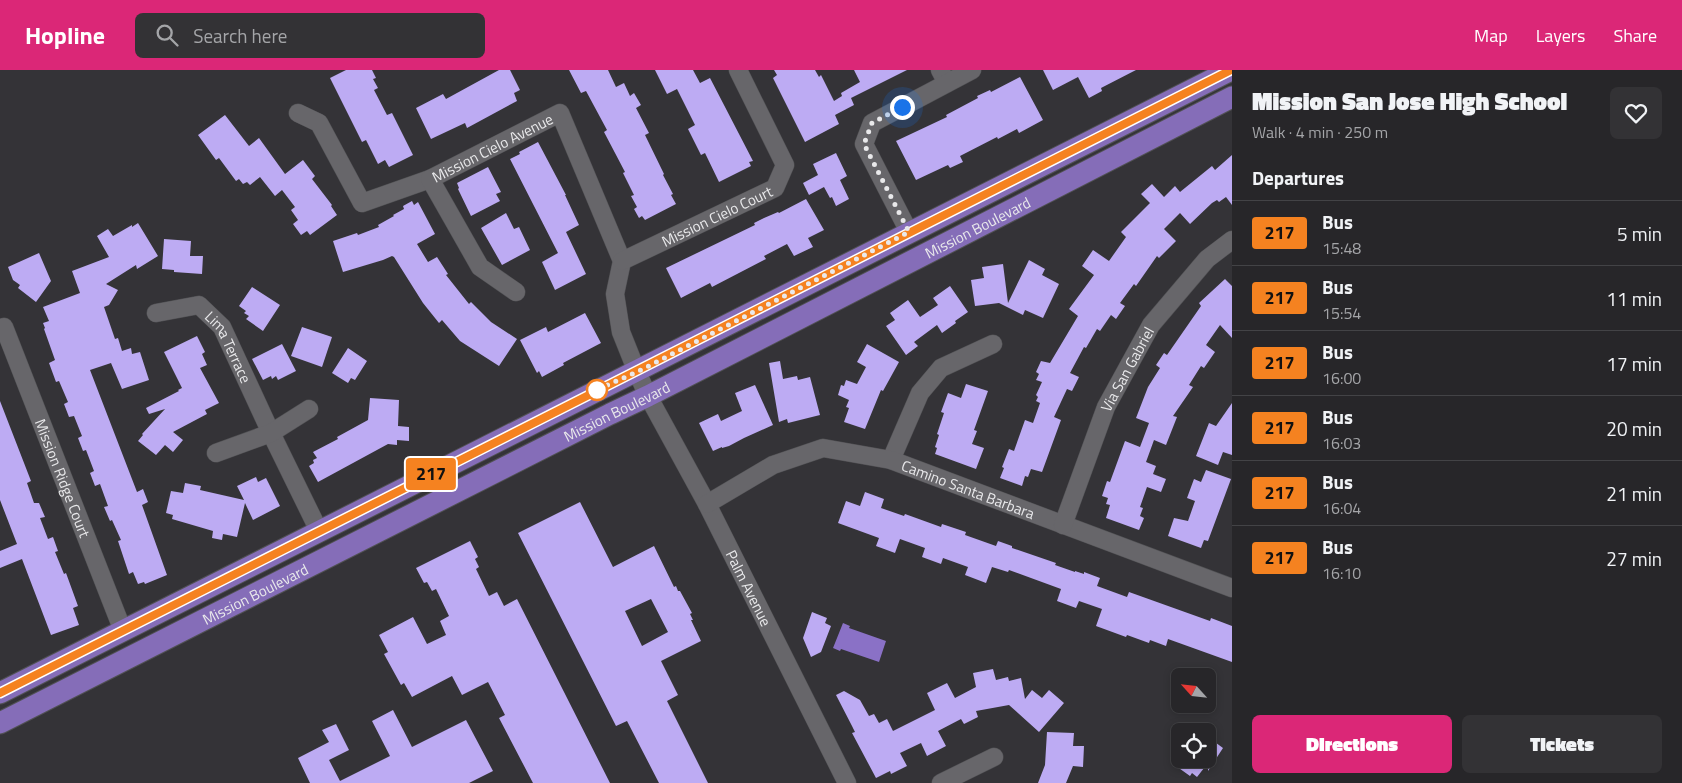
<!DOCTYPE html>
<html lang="en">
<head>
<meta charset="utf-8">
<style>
	:root { --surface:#272629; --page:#333235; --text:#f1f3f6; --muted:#a4a5a8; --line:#434346; --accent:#db2777 }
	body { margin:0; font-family:"Titillium Web",sans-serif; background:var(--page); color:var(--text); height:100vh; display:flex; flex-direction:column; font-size:19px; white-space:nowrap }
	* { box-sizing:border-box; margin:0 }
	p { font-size:16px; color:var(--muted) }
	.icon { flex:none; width:28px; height:28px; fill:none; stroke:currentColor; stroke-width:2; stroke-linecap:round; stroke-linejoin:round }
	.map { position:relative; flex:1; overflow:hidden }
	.details { display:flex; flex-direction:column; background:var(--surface); width:450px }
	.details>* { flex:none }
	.badge { padding:0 10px; border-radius:4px; font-size:18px; line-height:32px }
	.needle { width:32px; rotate:297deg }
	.fabs { position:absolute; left:1171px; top:598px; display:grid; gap:10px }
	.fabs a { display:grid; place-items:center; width:45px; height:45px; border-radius:8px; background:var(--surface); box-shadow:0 2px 8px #0003,0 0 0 1px var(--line); font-size:25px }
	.you { position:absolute; width:25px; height:25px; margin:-12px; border:4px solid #fff; border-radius:50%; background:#1a73e8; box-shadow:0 0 0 8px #1a73e833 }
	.map>.badge { position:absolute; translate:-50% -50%; box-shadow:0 0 0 2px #fff }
	h2 { padding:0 20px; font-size:19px; line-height:45px }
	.round { display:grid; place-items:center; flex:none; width:52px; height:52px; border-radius:8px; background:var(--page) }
	.head { display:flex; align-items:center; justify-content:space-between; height:85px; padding:0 20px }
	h1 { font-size:24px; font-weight:800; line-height:38px }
	.cta { display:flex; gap:10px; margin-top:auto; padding:10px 20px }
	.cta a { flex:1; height:58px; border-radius:8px; background:var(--accent); color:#fff; font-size:20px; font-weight:800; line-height:58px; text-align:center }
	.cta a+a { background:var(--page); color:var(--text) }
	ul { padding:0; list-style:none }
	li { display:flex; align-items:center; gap:15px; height:65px; padding:0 20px; border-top:1px solid var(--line) }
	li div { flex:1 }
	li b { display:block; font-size:19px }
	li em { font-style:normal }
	li .badge { min-width:55px; font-weight:700; text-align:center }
	header { display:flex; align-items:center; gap:30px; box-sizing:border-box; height:70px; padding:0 25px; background:var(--accent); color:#fff }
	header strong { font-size:24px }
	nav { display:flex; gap:28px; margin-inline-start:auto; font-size:18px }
	.search { width:350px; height:45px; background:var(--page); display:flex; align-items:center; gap:12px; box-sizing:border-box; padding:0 18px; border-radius:8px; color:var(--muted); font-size:19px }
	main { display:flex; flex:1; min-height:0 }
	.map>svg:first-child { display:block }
</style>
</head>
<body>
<header>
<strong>Hopline</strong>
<div class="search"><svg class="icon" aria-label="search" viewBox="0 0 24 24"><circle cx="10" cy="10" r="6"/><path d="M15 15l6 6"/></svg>Search here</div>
<nav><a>Map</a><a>Layers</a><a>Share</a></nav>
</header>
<main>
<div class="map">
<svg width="1232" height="713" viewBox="0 0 1232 713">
	<rect width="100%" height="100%" fill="#343337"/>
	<path fill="#8a71c6" d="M843 553 850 556 849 558 886 571 879 592 841 579 840 581 833 578Z"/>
	<path fill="#bdabf3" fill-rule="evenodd" d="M346 0H372L376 8 373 9 378 18 374 20 387 45 392 43 413 85 389 97 385 90 378 94 366 70 362 72 330 8Z
		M499 0H510L520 20 514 23 517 31 467 58 465 53 431 69 416 38 443 24 446 29Z
		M569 0H608L616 17 624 13 630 26 634 23 641 35 636 38 649 63 645 65 664 104 663 105 673 124 671 125 676 134 645 150 642 146 639 148 634 139 637 137 631 126 634 125 623 103 625 102 604 62 607 60 586 21 581 23Z
		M655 0H693L700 13 710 8 753 91 749 92 751 96 719 112 705 83 701 85 688 59 695 55 677 19 667 24Z
		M774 0H815L819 7 821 5 834 31 842 26 841 23 860 12 854 0H907L851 28 854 35 835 45 839 54 805 72 773 8 777 5Z
		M1043 0H1136L1101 18 1102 21 1089 28 1078 7 1053 20Z
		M1020 7 1043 50 1019 63 1017 59 998 69 997 67 960 86 963 92 950 98 948 95 916 110 896 71 947 47 946 45 978 28 977 26 990 20 991 22Z
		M225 45 249 76 259 68 285 104 303 90 315 106 312 109 332 135 331 136 337 145 310 165 307 161 301 165 293 154 298 150 291 140 295 137 282 120 275 126 260 107 250 115 247 112 243 114 239 109 236 111 219 88 216 90 198 65Z
		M538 72 566 125H565L579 155 566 162 586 204 555 220 542 192 558 183 510 89 520 84 519 82Z
		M836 83 847 106 840 110 849 129 836 136 832 127 830 128 824 117 809 125 803 113 818 105 813 94Z
		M1232 85V135L1226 127 1219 132 1217 130 1212 133 1190 154 1180 143 1164 159 1176 171 1159 188 1157 186 1136 216 1134 214 1120 233 1125 236 1116 249 1111 245 1100 261 1097 259 1086 278 1084 277 1070 303 1079 307 1072 321 1067 319 1054 347 1061 350 1042 402 1031 399 1028 407 1025 406 1022 416 1000 408 1004 398 1002 397 1009 379 1014 381 1025 350 1033 353 1040 333 1036 331 1038 327 1036 325 1042 312 1036 310 1039 304 1036 302 1041 291 1050 293 1078 246 1069 239 1094 205 1082 196 1093 180 1109 191 1126 167 1121 162 1150 133 1141 124 1152 114 1164 127 1175 116 1180 122 1212 96 1215 100Z
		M488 97 501 122 496 124 500 131 471 146 458 119 459 118 457 113Z
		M806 129 824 160 808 168 813 177 794 186 787 174 764 186 766 189 712 217 710 213 681 228 666 198 755 155 754 153 764 148 778 142 779 143Z
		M412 131 414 135 418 132 435 164 417 174 428 192 437 187 448 204 446 205 469 234 471 232 491 252 517 269 499 296 460 271 442 250 439 253 423 233 394 187 392 186 383 190 343 202 333 171 357 163 358 165 379 157 378 155 394 146 393 145 404 139 403 136Z
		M506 143 514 159 519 157 530 180 502 195 481 158Z
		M138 153 158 186 137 199 136 195 106 214 118 220 109 235 104 237 115 269 118 268 122 281 131 278 132 284 140 282 149 310 122 319 111 293 90 300 137 422 143 419 148 432 142 435 167 505 145 514 144 512 138 514 133 502 129 504 118 471 121 470 112 450 110 451 104 437 108 436 100 414 95 416 90 403 94 401 86 380 83 381 78 368 82 366 74 346 69 347 64 334 68 332 59 311 56 312 49 293 55 290 44 259 45 258 43 253 49 251 43 237 80 223 72 201 109 187 97 166 108 159 113 166 132 155V157Z
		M164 169 191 171 190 186H203L202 204 174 202V200L162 199Z
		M39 183 51 211 36 232 18 218 20 215 13 210 8 197Z
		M1029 190 1045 199 1042 205 1059 214 1043 248 1025 240 1023 245 999 233 975 236 971 210 984 208 982 197 1003 194 1008 233Z
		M1225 209 1232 216V268L1220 255 1206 275 1215 282 1204 298 1201 296 1189 315 1193 317 1173 346 1177 347 1166 375 1154 370 1146 392 1156 396 1153 404 1166 409 1161 422 1147 417 1140 437 1143 438 1140 446 1144 448 1139 460 1106 448 1110 435 1106 434 1108 428 1102 426 1107 411 1110 412 1125 371 1140 377 1149 353 1136 348 1148 317 1160 298 1156 295 1164 283 1167 285 1201 236 1199 233Z
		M950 216 968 242 955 251 956 253 942 263 937 255 914 272 918 276 906 285 886 256 895 250 890 243 908 230 920 247 938 235 933 228Z
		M252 217 280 235 263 261 246 249 249 246 244 243 246 241 239 236Z
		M585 243 601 273 563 293 564 295 542 307 539 301 537 303 520 270 546 257 548 262Z
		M302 257 332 267 322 297 291 286Z
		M197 266 205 282 202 284 207 295 200 298 219 333 205 340 207 344 173 362 183 370 173 382 165 375 156 385 138 371 143 365 142 364 165 339 149 344 146 338 179 321 178 320 182 318 164 282Z
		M282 274 296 301 278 310 276 306 272 309 271 306 263 310 252 289Z
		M867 274 899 292 883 321 881 320 865 359 844 352 849 338 846 337 849 330 838 325 841 315 844 316 846 310 857 314 866 297 857 292Z
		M348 278 367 291 355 310 351 308 348 313 332 303Z
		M780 291 783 309 797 306 798 310 810 307 820 345 788 353 787 349 779 352 769 293Z
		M966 314 988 321 974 360 977 361 972 374 984 378 976 399 935 384 937 378 935 377 939 365 937 364 944 343 941 342 948 323 961 328Z
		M755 315 773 355 744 368 729 376 722 378V377L713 381 699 353 718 344 721 351 742 341 735 323Z
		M370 328 399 330 398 356 409 357V371L397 370V375L388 374 318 412 309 396 314 393 313 390 317 388 313 382 338 369 337 367 368 350Z
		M0 331 31 411 27 413 34 433H39L45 447 40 448 48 469 53 467 58 481 55 482 64 504 66 503 78 536 73 538 79 555 51 565 22 489 0 498V481L17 474 0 430Z
		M1232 333V385L1223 382 1218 395 1196 386 1209 353 1216 356Z
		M1206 400 1231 409 1208 471 1204 470 1201 478 1168 466 1174 448 1188 451 1195 431 1187 428 1194 409 1201 412Z
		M256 407 258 412 266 408 280 436 253 450 245 433 237 467 223 464 222 470 212 468 213 461 172 449 173 445 166 443 171 421 183 423 185 413 201 416 200 420 244 430 237 416Z
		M865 422 884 429 881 438 904 446 905 444 941 457 942 454 966 462 965 465 996 476 998 471 1012 476V478L1056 493 1055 495 1075 502V501L1084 504V502L1100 508 1097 516 1127 527 1129 522 1210 551 1211 548 1232 556V592L1168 569 1166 576 1150 570 1149 573 1127 565 1126 567 1096 556 1102 539 1079 531 1076 538 1057 531 1061 519 1009 500 1008 502 992 497 986 513 965 505 968 497 943 488 941 494 922 487 925 478 900 469 895 483 876 476 879 468 838 453 846 431 860 436Z
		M580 432 613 497 654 476 674 517 676 516 678 521H680L692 543 690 544 693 550H691L701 571 661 591 678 625 667 631 708 713H659L627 651 616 656 518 463ZM651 529 668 562 642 576 625 541Z
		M470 471 478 487 475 489 479 497 476 499 489 526 497 522 504 536 517 529 610 713H533L499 648 505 645 488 612 462 625 452 606 412 627 404 613 401 615 384 584 388 582 379 565 413 547 427 574 446 565 440 551 449 546 436 519 432 521 427 512 424 513 416 498Z
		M812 542 827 548 825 553 831 556 821 582 811 587 803 568Z
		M993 599 996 610 1008 607 1009 611 1021 608 1025 629 1032 620 1042 628 1049 620 1064 633 1039 662 1009 635 976 641 978 647 964 654 961 649 938 661 946 676 927 686 921 673 900 683 907 696 891 704 890 701 876 708 852 663 855 662 852 656 836 625 844 621 860 630 869 646 874 644 879 653 887 649 893 661 935 640 927 623 947 613 955 628 976 617 973 603Z
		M393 640 412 677 466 650 493 701 469 713H310L298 688 329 672 322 660 336 654 349 680 329 690 340 711 390 686 372 651Z
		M1047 662 1074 663 1073 676H1084L1083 697 1073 696 1066 713H1038L1045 695Z
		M1208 667 1223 678 1208 701V693L1197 707 1192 703 1190 706 1176 696 1181 689H1208Z"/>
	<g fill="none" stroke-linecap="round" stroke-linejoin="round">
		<g stroke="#515154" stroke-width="19">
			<g id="minor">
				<path d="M940 0 947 13"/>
				<path id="s1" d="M298 43 319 53 362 133 430 109 560 43 622 191 615 224 621 262 637 302 648 326 707 434 847 713"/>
				<path d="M430 109 480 197 516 222"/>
				<path d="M909 162 864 74 872 53 972 0"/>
				<path id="s2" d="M622 191 775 118 785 95 738 0"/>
				<path id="s3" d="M156 243 199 235 222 257 271 363 319 461"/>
				<path id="s4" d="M4 257 123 561"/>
				<path d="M216 383 271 363 309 339"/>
				<path d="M891 390 920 323 941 298 993 274"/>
				<path id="s5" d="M707 434 773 395 823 378 891 390 1232 518"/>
				<path id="s6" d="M1063 455 1106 337 1151 255 1207 189 1232 170"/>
				<path d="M941 713 994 687"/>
			</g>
		</g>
		<g stroke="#515154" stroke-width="23">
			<g id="major">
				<path d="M0 623 1231 0"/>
				<path id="s7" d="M0 653 610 344 648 326 1232 27"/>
			</g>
		</g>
		<use href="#minor" stroke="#67666a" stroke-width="18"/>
		<use href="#major" stroke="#856db8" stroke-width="21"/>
	</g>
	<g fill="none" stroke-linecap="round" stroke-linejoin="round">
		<g stroke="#fff" stroke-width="11">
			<path id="line" d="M0 623 1231 0"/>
		</g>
		<use href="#line" stroke="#f58220" stroke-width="8"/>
		<path stroke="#e9e9eb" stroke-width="5" stroke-dasharray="0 9" d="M597 320 594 321 637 302 909 162 864 74 872 53 902 37"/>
	</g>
	<circle fill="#fff" stroke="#f58220" stroke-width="2.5" cx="597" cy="320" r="10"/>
	<g text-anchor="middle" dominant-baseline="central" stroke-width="5" stroke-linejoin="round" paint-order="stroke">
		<g font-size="15" fill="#e9e9eb" stroke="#343337">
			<text stroke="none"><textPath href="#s1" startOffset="256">Mission Cielo Avenue</textPath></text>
			<text stroke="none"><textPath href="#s2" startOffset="105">Mission Cielo Court</textPath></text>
			<text stroke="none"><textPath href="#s7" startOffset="1096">Mission Boulevard</textPath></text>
			<text stroke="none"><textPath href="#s3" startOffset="96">Lima Terrace</textPath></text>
			<text stroke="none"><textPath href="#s6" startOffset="169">Via San Gabriel</textPath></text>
			<text stroke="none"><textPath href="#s7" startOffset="691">Mission Boulevard</textPath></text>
			<text stroke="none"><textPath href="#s4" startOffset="162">Mission Ridge Court</textPath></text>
			<text stroke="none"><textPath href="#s5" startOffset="281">Camino Santa Barbara</textPath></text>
			<text stroke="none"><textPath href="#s1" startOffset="851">Palm Avenue</textPath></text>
			<text stroke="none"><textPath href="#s7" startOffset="286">Mission Boulevard</textPath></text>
		</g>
	</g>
</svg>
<div class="fabs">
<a><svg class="needle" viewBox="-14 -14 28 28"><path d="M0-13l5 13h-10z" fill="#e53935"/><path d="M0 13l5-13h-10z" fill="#a4a5a8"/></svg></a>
<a><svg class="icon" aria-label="locate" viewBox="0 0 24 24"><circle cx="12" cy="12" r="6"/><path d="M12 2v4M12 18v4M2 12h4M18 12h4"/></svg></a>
</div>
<div class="you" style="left:902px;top:37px"></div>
<b class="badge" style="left:431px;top:404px;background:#f58220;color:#111">217</b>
</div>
<section class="details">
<div class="head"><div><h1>Mission San Jose High School</h1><p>Walk · 4 min · 250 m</p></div><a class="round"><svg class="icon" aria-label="heart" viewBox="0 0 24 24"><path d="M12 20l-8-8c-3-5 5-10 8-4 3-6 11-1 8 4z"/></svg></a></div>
<h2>Departures</h2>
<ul>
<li><span class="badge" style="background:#f58220;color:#111">217</span><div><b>Bus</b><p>15:48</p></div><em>5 min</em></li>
<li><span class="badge" style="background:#f58220;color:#111">217</span><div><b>Bus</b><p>15:54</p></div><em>11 min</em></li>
<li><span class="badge" style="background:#f58220;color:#111">217</span><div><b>Bus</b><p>16:00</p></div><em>17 min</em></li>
<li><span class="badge" style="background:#f58220;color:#111">217</span><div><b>Bus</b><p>16:03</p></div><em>20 min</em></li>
<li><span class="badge" style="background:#f58220;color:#111">217</span><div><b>Bus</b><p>16:04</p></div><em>21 min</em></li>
<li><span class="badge" style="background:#f58220;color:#111">217</span><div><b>Bus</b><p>16:10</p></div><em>27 min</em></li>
</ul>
<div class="cta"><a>Directions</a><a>Tickets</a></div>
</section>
</main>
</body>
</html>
